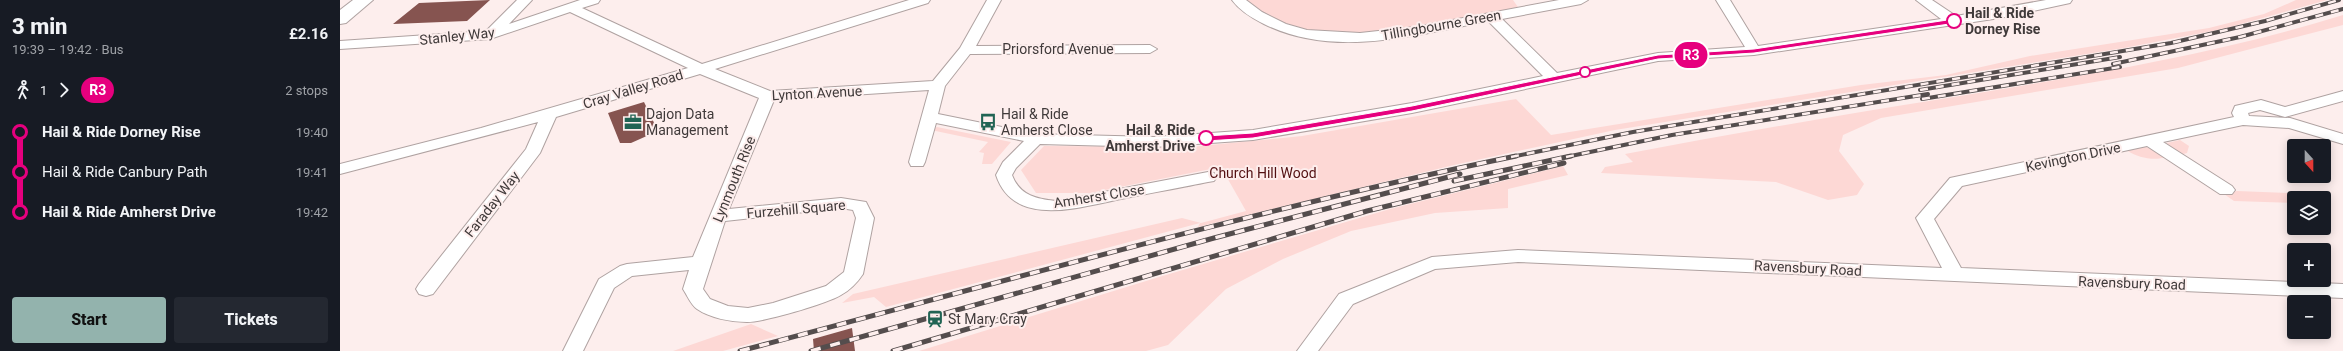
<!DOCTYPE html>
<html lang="en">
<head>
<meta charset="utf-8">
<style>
	:root { --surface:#171b24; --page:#242831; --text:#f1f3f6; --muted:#9ea1a6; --accent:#93b3ad }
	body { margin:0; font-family:Roboto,sans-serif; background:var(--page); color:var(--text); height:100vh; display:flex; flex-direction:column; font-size:15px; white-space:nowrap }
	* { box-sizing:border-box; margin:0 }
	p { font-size:13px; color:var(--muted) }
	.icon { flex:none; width:22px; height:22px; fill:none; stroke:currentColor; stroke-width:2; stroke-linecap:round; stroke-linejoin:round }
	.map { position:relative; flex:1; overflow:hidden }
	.panel { display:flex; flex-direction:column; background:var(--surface); width:340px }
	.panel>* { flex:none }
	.badge { padding:0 8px; border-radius:13px; font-size:14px; line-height:26px }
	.needle { width:26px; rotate:159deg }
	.buttons { position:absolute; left:1947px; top:139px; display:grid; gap:8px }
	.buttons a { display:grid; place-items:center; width:44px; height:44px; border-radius:4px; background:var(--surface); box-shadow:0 2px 10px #0003; font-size:20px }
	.map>.badge { position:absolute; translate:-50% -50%; box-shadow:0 0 0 2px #fff }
	.legs { display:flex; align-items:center; gap:6px; height:44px; padding:0 12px; font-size:13px }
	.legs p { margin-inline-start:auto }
	.headline { display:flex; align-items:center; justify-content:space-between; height:68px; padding:0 12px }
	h1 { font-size:22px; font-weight:800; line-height:30px }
	.action { display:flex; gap:8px; margin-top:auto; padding:8px 12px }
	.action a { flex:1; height:46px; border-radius:4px; background:var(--accent); color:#111; font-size:16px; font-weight:800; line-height:46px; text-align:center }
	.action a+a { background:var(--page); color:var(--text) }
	ul { padding:0 12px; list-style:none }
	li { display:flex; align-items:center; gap:14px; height:40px; font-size:15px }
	li i { display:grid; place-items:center; width:6px; height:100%; margin:0 5px; background:currentColor }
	li i::after { content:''; width:10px; height:10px; margin:-5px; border:3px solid; border-radius:50%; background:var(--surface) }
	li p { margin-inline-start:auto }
	li:first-child i { background:linear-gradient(#0000 50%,currentColor 0) }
	li:last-child i { background:linear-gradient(currentColor 50%,#0000 0) }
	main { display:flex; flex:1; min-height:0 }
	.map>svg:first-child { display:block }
</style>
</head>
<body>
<main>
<section class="panel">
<div class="headline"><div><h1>3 min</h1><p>19:39 – 19:42 · Bus</p></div><b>£2.16</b></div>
<div class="legs"><svg class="icon" aria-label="walk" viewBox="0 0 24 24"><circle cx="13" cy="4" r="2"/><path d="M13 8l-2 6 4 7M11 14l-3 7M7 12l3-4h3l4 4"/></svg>1<svg class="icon" aria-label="forward" viewBox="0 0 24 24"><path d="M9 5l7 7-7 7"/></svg><b class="badge" style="background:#e6007e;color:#fff">R3</b><p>2 stops</p></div>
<ul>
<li><i style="color:#e6007e"></i><b>Hail &amp; Ride Dorney Rise</b><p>19:40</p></li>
<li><i style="color:#e6007e"></i><span>Hail &amp; Ride Canbury Path</span><p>19:41</p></li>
<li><i style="color:#e6007e"></i><b>Hail &amp; Ride Amherst Drive</b><p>19:42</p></li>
</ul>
<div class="action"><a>Start</a><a>Tickets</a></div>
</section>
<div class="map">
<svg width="2003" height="351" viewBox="0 0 2003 351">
	<rect width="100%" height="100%" fill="#fdeeed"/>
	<path fill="#fdd8d5" d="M904 0H1173L1180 10C1100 25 1010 53 931 20 922 16 912 6 904 0Z
		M1956 0H1987L1883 29 1784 48 1275 130 1114 165 858 227 860 223 546 307 534 297 502 303 513 294 842 218 861 223 906 211 881 167 750 193H696L681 170 704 146 850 147 962 136 1176 99 1211 135 1521 85 1606 75 1690 56 1869 28 1924 14Z
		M2003 15V25L1838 68 1541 118 1503 135 1499 151 1524 184 1517 195 1488 200 1436 182 1261 173 1265 167 1293 162 1285 154C1386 135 1488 117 1589 101 1728 78 1868 57 2003 15Z
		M597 127 671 142 652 164H642L644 153 639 152 648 142 591 130Z
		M1840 140 1849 146 1847 153 1840 155 1827 146V143Z
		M1805 147 1813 149 1826 157C1815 161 1798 158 1788 151Z
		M1223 166 1228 175 1168 189V208L1095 213 1011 231 943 259 886 289 828 345 806 351H579L819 277 1050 209Z
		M1897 191 1948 193 1954 198V203L1894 201 1884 194Z
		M411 324 438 336 383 351H333Z"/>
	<path fill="#865450" d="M150 0 127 21 53 24 79 3Z
		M304 102 318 131 291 143H280L268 113Z
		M512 328 515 351H474L473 339Z"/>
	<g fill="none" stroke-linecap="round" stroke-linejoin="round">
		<g stroke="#afa2a1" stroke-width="2">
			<path id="minor" d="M177 0H192L169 24 240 0H260L258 3 242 8 362 64 569 0H590L588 3 375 69 430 91 593 81 620 48 647 0H661L636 46 810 45 817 49 810 53 630 54 605 86 598 114 696 134 814 137 913 130 1072 103 1203 76 1148 21C1076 35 994 59 924 24 912 18 900 11 892 0H906L922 12 946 24 967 30 1020 33 1075 27 1219 0H1248L1241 4 1162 19 1217 73 1318 53 1405 47 1376 0H1390L1418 46 1601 19 1576 0H1592L1616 16 1706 0H1732L1730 3 1660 18 1414 55 1318 61 1072 113 913 140 814 147 700 144 676 168 672 175C680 196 697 199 717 201L868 172 874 173 877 177 874 181 868 182C839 188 810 193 781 199 740 207 674 229 656 175L663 162 684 141 596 123 585 162 583 166H571L569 162 589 90 434 100 389 209 501 198 526 202 534 218 523 274C517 283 510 290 501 295 486 304 424 322 407 322 391 322 370 318 357 309 351 305 347 295 343 289L349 270 292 276 274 288 243 351H223L259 279 280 266 287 264 353 257 419 98 360 74 216 117 200 153 93 294 86 296 79 294 76 289 79 284 186 149 198 122 0 174V164L141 128 348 68 230 12 150 39 0 49V41L146 31ZM501 208 513 210 516 218 504 272 486 286 433 303 408 308 388 306 370 299 363 289 385 221Z
				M2003 91V101L1945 117 1920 110 1908 113 1909 116 1950 118 2003 134V144L1949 128 1903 125 1823 142 1892 186 1895 190 1892 194H1880L1807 146 1622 186 1594 219 1621 268 2003 284V298L1178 262 1095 269 1013 304 978 351H957L999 294 1092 257 1178 250 1602 268 1576 218 1610 178 1894 117 1892 113 1895 106 1921 100 1945 107Z"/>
		</g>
		<g stroke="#afa2a1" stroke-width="2">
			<path id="major" d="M13 0H33L6 23 0 24V10Z"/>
		</g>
		<use href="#minor" fill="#fff" fill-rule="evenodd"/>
		<use href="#major" fill="#fff" fill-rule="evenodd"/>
		<g stroke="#544d4d" stroke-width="4">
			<path id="rail-far1" d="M1773 64 1900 37 2003 9
				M1580 90 1780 57
				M1582 99 1780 67
				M1171 157 1293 132 1831 43 1925 21 1999 0
				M1226 157 1332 135 1588 94"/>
		</g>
		<g stroke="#544d4d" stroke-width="5">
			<path id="rail" d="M1114 181 1231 156
				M400 351C658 283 915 210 1176 156
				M471 351 874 238 1120 174
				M553 351 1027 211 1224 163"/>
		</g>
		<use href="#rail-far1" stroke="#fdeeed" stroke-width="2.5" stroke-dasharray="8" stroke-linecap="butt"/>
		<use href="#rail" stroke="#fdeeed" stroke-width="3.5" stroke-dasharray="10" stroke-linecap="butt"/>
	</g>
	<path fill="#e6007e" stroke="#fff" d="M1614 19 1616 23 1414 53 1318 59 1072 111 913 138 866 141 863 138 866 136 913 133 1072 106 1318 55 1414 49Z"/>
	<defs>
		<g id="office-bare" transform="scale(1.38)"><path d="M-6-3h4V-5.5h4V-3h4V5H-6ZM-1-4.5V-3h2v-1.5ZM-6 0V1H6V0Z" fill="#216454" stroke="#fdeeed" stroke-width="2.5" paint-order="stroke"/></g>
		<g id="bus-bare" transform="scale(1.38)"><path d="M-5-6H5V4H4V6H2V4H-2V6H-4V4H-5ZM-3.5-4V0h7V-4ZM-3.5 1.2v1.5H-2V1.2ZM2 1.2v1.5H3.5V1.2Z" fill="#216454" stroke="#fdeeed" stroke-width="2.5" paint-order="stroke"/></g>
		<g id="station-bare" transform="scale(1.38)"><path d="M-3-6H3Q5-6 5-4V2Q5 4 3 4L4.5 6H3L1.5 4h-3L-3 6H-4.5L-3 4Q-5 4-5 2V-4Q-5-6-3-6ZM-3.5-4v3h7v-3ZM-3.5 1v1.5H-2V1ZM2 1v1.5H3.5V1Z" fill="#216454" stroke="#fdeeed" stroke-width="2.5" paint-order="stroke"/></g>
	</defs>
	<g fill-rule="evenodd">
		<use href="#office-bare" x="293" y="122"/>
		<use href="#bus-bare" x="648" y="122"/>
		<use href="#station-bare" x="595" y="319"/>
	</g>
	<g fill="#fff" stroke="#e6007e" stroke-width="2">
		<circle cx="1614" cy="21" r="7"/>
		<circle cx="1245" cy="72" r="5"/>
		<circle cx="866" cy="138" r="7"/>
	</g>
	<g text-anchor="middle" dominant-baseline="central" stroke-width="4" stroke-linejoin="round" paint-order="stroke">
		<g font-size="14" font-weight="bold" fill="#403a3a" stroke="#fdeeed" text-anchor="start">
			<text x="1625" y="13">Hail &amp; Ride<tspan x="1625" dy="16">Dorney Rise</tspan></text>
			<text x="855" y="130" text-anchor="end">Hail &amp; Ride<tspan x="855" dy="16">Amherst Drive</tspan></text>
		</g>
		<g font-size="14" fill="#403a3a" stroke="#fdeeed">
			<text transform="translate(1101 25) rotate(-10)">Tillingbourne Green</text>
			<text transform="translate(117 36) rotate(-6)">Stanley Way</text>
			<text x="718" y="49">Priorsford Avenue</text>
			<text transform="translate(293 89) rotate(-17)">Cray Valley Road</text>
			<text transform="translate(477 93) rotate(-3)">Lynton Avenue</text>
			<text transform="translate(1733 157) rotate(-12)">Kevington Drive</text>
			<text transform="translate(394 179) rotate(-68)">Lynmouth Rise</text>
			<text transform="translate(759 196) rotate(-9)">Amherst Close</text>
			<text transform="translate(152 204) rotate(-52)">Faraday Way</text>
			<text transform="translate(456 209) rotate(-5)">Furzehill Square</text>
			<text transform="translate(1468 268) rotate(3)">Ravensbury Road</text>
			<text transform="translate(1792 283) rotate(2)">Ravensbury Road</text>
		</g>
		<g font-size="14" fill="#403a3a" stroke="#fdeeed" text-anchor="start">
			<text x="306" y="114">Dajon Data<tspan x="306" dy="16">Management</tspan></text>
			<text x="661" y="114">Hail &amp; Ride<tspan x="661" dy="16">Amherst Close</tspan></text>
			<text x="608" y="319">St Mary Cray</text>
		</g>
		<g font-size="14" fill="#520f11" stroke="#fdeeed">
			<text x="923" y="173">Church Hill Wood</text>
		</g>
	</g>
</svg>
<div class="buttons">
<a><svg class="needle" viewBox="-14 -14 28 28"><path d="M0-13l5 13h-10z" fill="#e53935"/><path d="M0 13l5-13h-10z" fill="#9ea1a6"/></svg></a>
<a><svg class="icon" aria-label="layers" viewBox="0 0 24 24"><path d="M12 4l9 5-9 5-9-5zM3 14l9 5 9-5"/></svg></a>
<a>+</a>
<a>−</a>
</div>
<b class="badge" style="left:1351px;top:55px;background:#e6007e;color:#fff">R3</b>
</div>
</main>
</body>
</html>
